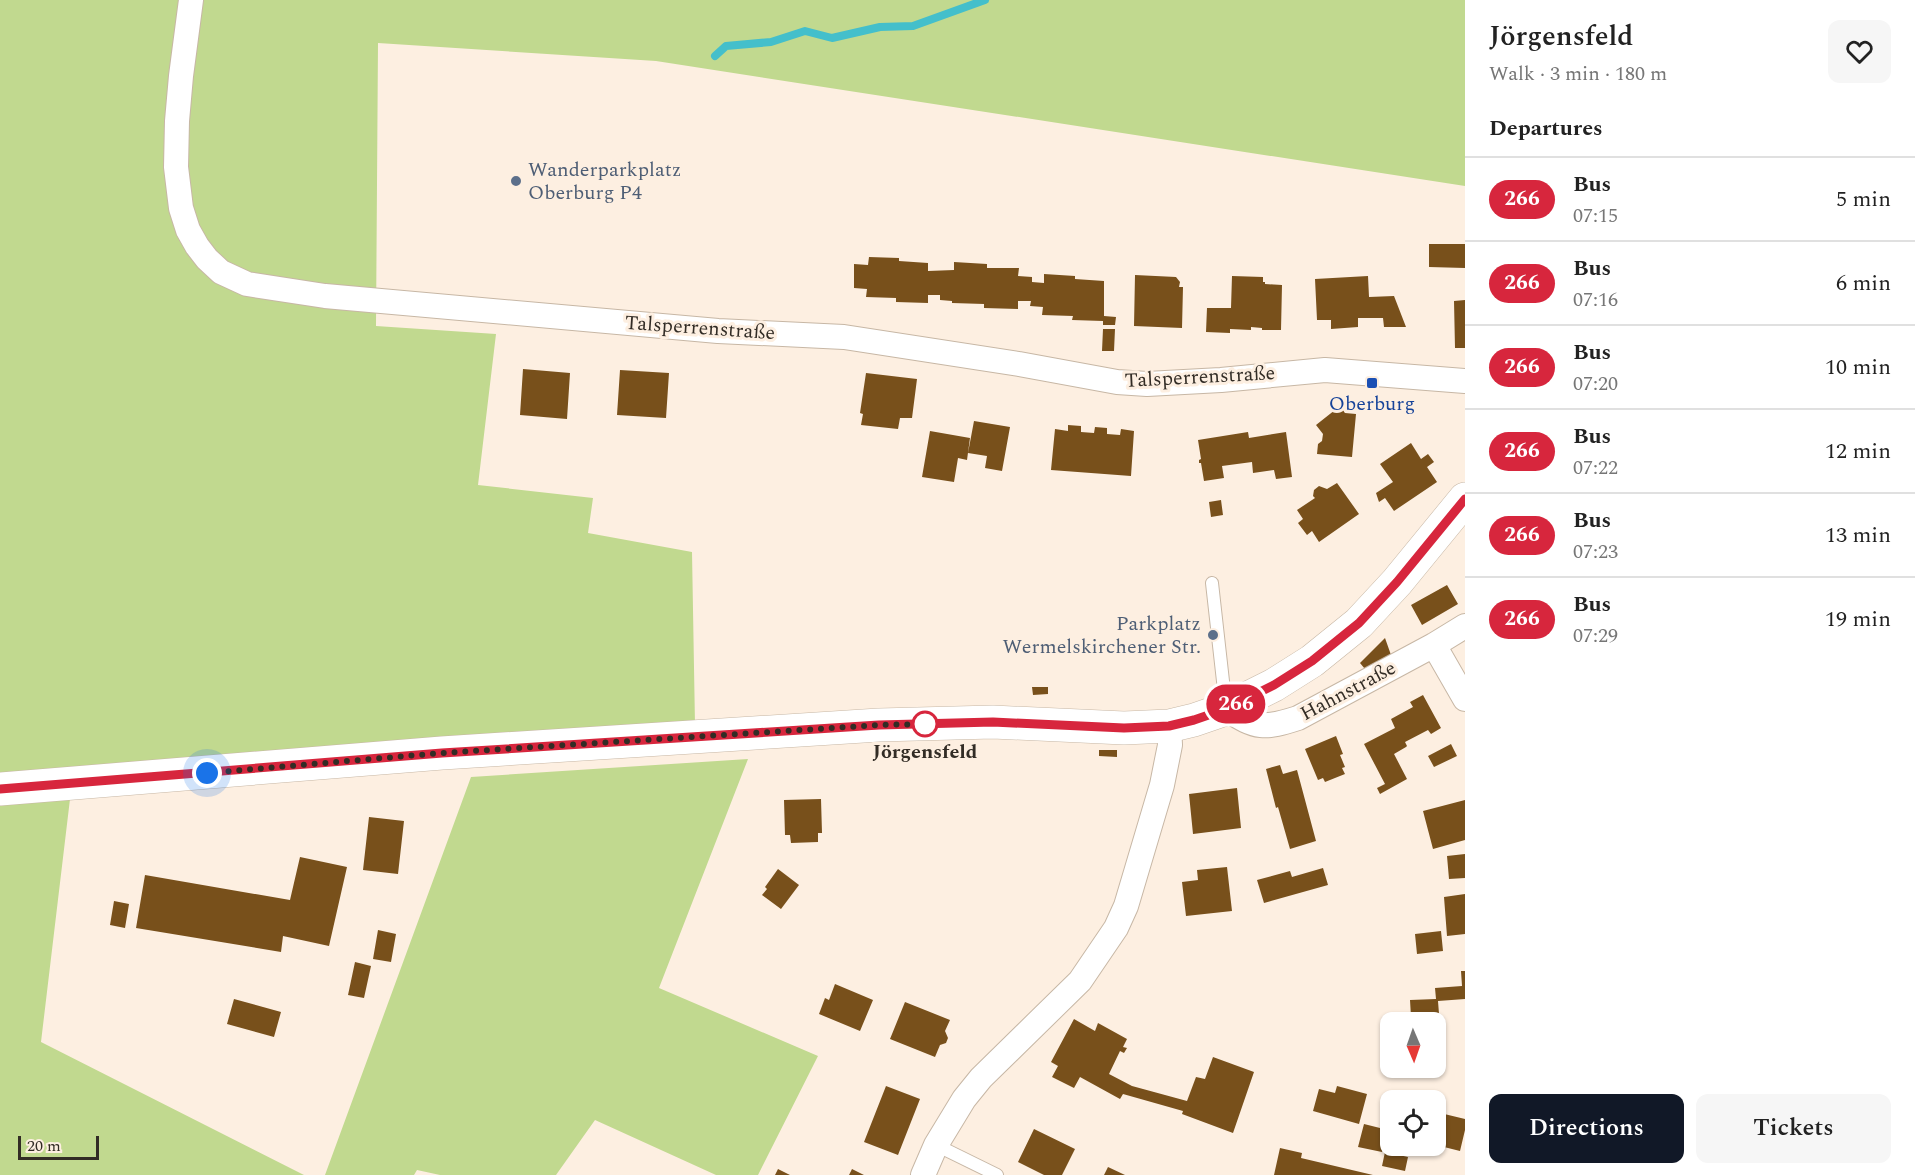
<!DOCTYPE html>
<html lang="en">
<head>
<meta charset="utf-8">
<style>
	:root { --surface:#fff; --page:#f6f6f6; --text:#222; --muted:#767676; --line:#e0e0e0; --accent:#111827 }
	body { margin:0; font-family:Spectral,serif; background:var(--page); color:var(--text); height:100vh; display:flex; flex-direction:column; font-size:22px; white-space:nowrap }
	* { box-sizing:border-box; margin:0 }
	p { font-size:20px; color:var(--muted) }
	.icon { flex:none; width:33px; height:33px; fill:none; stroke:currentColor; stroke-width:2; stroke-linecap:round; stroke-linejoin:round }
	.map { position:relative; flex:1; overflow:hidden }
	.panel { display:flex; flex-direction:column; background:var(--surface); width:450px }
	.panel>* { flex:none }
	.badge { padding:0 12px; border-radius:20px; font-size:21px; line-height:39px }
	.needle { width:39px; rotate:178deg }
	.buttons { position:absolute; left:1380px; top:1012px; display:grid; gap:12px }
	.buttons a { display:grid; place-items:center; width:66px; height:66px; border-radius:12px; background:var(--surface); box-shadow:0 2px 4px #0004; font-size:30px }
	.scale { position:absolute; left:18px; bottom:15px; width:81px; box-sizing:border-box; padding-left:6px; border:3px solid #322c25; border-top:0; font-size:16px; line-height:21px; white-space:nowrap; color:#322c25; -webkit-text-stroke:4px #fdefe1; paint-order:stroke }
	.you { position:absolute; width:30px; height:30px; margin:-15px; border:4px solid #fff; border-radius:50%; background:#1a73e8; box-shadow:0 0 0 9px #1a73e833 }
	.map>.badge { position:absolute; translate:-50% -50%; box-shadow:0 0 0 3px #fff }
	h2 { padding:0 24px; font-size:22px; line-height:54px }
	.round { display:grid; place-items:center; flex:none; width:63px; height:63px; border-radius:12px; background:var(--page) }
	.head { display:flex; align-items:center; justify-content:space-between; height:102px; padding:0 24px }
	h1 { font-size:28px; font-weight:600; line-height:45px }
	.primary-button { display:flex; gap:12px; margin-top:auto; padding:12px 24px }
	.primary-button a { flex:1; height:69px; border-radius:12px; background:var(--accent); color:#fff; font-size:24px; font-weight:600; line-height:69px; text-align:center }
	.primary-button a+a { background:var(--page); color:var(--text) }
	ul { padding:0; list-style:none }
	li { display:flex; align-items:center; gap:18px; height:84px; padding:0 24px; border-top:2px solid var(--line) }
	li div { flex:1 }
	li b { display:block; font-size:22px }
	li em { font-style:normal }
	li .badge { min-width:66px; font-weight:700; text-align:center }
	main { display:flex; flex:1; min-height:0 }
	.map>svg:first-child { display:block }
</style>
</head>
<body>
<main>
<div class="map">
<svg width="1465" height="1175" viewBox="0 0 1465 1175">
	<rect width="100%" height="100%" fill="#fdefe1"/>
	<path fill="#c1d98f" d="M0 0H1465V186L656 61 378 43 376 326 496 334 478 485 593 498 588 533 692 552 695 725 0 777Z
		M748 759 659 988 818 1056 758 1175H716L595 1120 556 1175H440L417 1170 414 1175H325L471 777Z
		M70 799 41 1042 304 1175H0V802Z"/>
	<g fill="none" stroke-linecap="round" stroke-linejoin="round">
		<path stroke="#44bfcb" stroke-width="8" d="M715 56 726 46 771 42 805 31 832 38 880 27 913 26 985 0"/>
	</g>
	<path fill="#78501b" d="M1429 244H1465V268L1429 267Z
		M869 257 899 258V261L928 263V271L954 270V262L987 264V268H1019L1018 276 1032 277V282L1044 283V274L1075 276V279L1104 281V316L1116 317 1115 325H1103V321L1072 320 1073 316 1042 315 1043 307 1030 306 1031 301H1018V309L984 308V304L952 303V301L940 300V295H928V303L896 302V298L866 297 867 289 854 288V264L868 265Z
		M1135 275 1176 277 1180 282 1179 287H1183L1182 328 1134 326Z
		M1232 276 1263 277V282H1265V284L1282 285 1281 330H1262V328L1251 327V330L1230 329V333L1206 332 1207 308H1231Z
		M1368 276 1369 297 1394 296 1406 327H1384L1383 318H1358V327L1331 329V320H1317L1315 279Z
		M1465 300V348H1455L1454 301Z
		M1103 329H1115L1114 351H1102Z
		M523 369 570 373 567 419 520 415Z
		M620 370 669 373 666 418 617 415Z
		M866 373 917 379 912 418H900L898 429 861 425 863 414 860 413Z
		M1340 406 1345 413 1356 414 1352 457 1317 454 1318 444 1322 441 1323 434 1316 425Z
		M974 421 1010 427 1002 471 985 468 987 456 968 453Z
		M1068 425 1081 426V432L1094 433 1095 427 1107 428V434L1120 435 1121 429 1134 431 1131 476 1051 470 1055 429 1068 431Z
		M930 431 970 438 967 460 958 458 954 482 922 477Z
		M1248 432 1249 438 1286 432 1292 477 1276 479 1274 470 1253 473 1252 462 1222 466 1224 478 1204 481 1201 463H1199V460L1201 459 1198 440Z
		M1411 443 1421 459 1428 454 1434 462 1427 467 1437 482 1394 511 1385 498 1379 502 1376 493 1393 482 1380 464Z
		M1337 483 1359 514 1319 542 1312 531 1307 535 1298 523 1303 519 1297 510 1315 498 1313 496 1314 490 1319 486 1327 489Z
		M1221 500 1223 515 1211 517 1209 502Z
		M1447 585 1458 604 1422 625 1411 605Z
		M1385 638 1391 655 1365 669 1360 663Z
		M1032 687H1048V694L1033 695Z
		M1423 695 1441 728 1431 734 1428 730 1405 742 1407 746 1406 747 1394 754 1407 779 1380 794 1377 788 1385 784 1364 744 1395 728 1391 719 1413 707 1410 702Z
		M1336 736 1343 754 1340 755 1345 767 1342 768 1345 774 1325 782 1323 778 1318 780 1305 749Z
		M1451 744 1457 756 1434 767 1428 756Z
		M1099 750H1117V757L1099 756Z
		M1280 765 1283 774 1297 770 1316 841 1290 849 1278 807 1276 808 1266 769Z
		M1237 788 1241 828 1193 834 1189 794Z
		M821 799 822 833H818V842L791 843 790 835H785L784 800Z
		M1465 800V840L1433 849 1423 811Z
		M369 817 404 821 398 874 363 870Z
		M1465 854V878L1449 879 1447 856Z
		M300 857 347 867 329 946 283 936 281 952 136 928 145 875 290 900Z
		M1227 867 1232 911 1186 916 1182 882 1198 880 1197 870Z
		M1323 868 1328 885 1264 903 1257 880 1290 871 1292 877Z
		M778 869 799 885 781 909 762 895 767 889 765 887Z
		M1465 894V934L1447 936 1444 897Z
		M114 901 129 904 125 928 110 925Z
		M378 930 396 934 391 962 373 959Z
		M1441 931 1443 951 1417 954 1415 934Z
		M355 962 371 966 364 998 348 995Z
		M1461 971H1465V999L1438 1001 1439 1014 1411 1017 1410 1000 1436 999 1435 988 1462 986Z
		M835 984 873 1000 860 1031 819 1014 825 998 829 1000Z
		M234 999 281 1012 274 1037 227 1024Z
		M905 1002 950 1020 945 1031 948 1038 946 1043 940 1045 935 1057 890 1039Z
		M1074 1019 1095 1031 1098 1023 1127 1039 1123 1047 1127 1048 1124 1053 1120 1051 1109 1074 1132 1086 1187 1101 1196 1077 1205 1079 1213 1057 1254 1072 1233 1133 1182 1114 1183 1111 1123 1094 1120 1099 1080 1077 1074 1088 1052 1077 1058 1066 1051 1062Z
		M886 1086 920 1099 898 1155 864 1142Z
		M1337 1086 1367 1094 1359 1124 1313 1111 1319 1089 1335 1093Z
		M1436 1112 1465 1119V1130L1460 1151 1436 1145Z
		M1364 1124 1388 1130 1382 1152 1358 1147Z
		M1034 1129 1075 1149 1062 1175H1044L1018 1162Z
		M1280 1148 1302 1153 1301 1158 1373 1175H1274Z
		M1385 1152 1408 1157 1405 1171 1382 1166Z
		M1108 1167 1125 1175H1104Z
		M778 1169 790 1175H775Z
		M852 1169 864 1175H849Z"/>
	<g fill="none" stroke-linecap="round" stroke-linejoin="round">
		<g stroke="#c7b7a5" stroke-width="14">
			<path id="service" d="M1212 583 1226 708
				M936 1145 997 1175"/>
		</g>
		<g stroke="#c7b7a5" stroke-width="26">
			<path id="minor" d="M191 0 181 76 177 121 176 167 181 208 188 230 197 246 207 259 221 272 247 284 325 296 718 331 844 337 1019 364 1117 382 1147 384 1221 380 1325 370 1465 381
				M1434 645 1465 699
				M1226 709C1257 729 1264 729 1298 718L1434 645 1465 626
				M923 1175 936 1145 964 1099 981 1078 1080 981 1116 928 1126 906 1162 785 1170 745 1169 726"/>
		</g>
		<g stroke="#c7b7a5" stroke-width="34">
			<path id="secondary" d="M0 789 442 753 879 725 993 722 1124 728 1169 726 1194 720 1226 709 1274 685 1312 661 1359 623 1397 582 1465 499"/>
		</g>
		<use href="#service" stroke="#fff" stroke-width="12"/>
		<use href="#minor" stroke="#fff" stroke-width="24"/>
		<use href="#secondary" stroke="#fff" stroke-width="33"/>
	</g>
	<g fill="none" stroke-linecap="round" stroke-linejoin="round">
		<g stroke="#fff" stroke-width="14">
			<path id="line" d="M0 789 442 753 879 725 993 722 1124 728 1169 726 1194 720 1226 709 1274 685 1312 661 1359 623 1397 582 1465 499"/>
		</g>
		<use href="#line" stroke="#d7263d" stroke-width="9"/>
		<path stroke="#322c25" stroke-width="6" stroke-dasharray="0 10.8" d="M207 773 442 753 879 725 925 724"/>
	</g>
	<g fill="#5c6f8a" stroke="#fdefe1" stroke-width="2">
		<circle cx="516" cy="181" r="6"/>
		<circle cx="1213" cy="635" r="6"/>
	</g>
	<rect fill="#1a4fb4" stroke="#fdefe1" stroke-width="2" x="1366" y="377" width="12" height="12" rx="3"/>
	<circle fill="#fff" stroke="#d7263d" stroke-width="3" cx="925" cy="724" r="12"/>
	<g text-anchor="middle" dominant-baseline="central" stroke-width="6" stroke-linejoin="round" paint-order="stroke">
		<g font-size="20" fill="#4e5e75" stroke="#fdefe1" text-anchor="start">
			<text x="528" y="170">Wanderparkplatz<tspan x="528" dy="23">Oberburg P4</tspan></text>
			<text x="1201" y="624" text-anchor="end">Parkplatz<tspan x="1201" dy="23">Wermelskirchener Str.</tspan></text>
		</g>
		<g font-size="20" fill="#322c25" stroke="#fdefe1">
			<text transform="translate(700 328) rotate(4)">Talsperrenstraße</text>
			<text transform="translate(1200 377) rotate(-3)">Talsperrenstraße</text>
			<text transform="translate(1348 691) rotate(-28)">Hahnstraße</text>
		</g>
		<g font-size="20" fill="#164399" stroke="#fdefe1">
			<text x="1372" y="404">Oberburg</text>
		</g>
		<g font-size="20" font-weight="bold" fill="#322c25" stroke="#fdefe1">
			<text x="925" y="752">Jörgensfeld</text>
		</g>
	</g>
</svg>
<div class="buttons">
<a><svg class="needle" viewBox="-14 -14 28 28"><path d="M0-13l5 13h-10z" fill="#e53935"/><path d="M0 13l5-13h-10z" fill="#767676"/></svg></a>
<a><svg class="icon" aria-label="locate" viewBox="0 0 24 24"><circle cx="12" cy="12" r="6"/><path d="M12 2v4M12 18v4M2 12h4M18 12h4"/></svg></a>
</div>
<div class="scale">20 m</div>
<div class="you" style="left:207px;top:773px"></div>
<b class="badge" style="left:1236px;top:704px;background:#d7263d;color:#fff">266</b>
</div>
<section class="panel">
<div class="head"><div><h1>Jörgensfeld</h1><p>Walk · 3 min · 180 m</p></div><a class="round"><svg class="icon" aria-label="heart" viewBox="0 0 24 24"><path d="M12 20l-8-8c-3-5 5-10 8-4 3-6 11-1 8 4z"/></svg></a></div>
<h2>Departures</h2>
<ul>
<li><span class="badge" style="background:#d7263d;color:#fff">266</span><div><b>Bus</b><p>07:15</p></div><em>5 min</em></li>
<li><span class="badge" style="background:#d7263d;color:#fff">266</span><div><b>Bus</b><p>07:16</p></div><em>6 min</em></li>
<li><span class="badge" style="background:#d7263d;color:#fff">266</span><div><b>Bus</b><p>07:20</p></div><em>10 min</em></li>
<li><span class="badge" style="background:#d7263d;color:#fff">266</span><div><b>Bus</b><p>07:22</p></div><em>12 min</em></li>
<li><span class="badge" style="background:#d7263d;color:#fff">266</span><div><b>Bus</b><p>07:23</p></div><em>13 min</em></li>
<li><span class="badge" style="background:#d7263d;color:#fff">266</span><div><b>Bus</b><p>07:29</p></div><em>19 min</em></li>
</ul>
<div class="primary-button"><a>Directions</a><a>Tickets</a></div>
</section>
</main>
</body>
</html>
